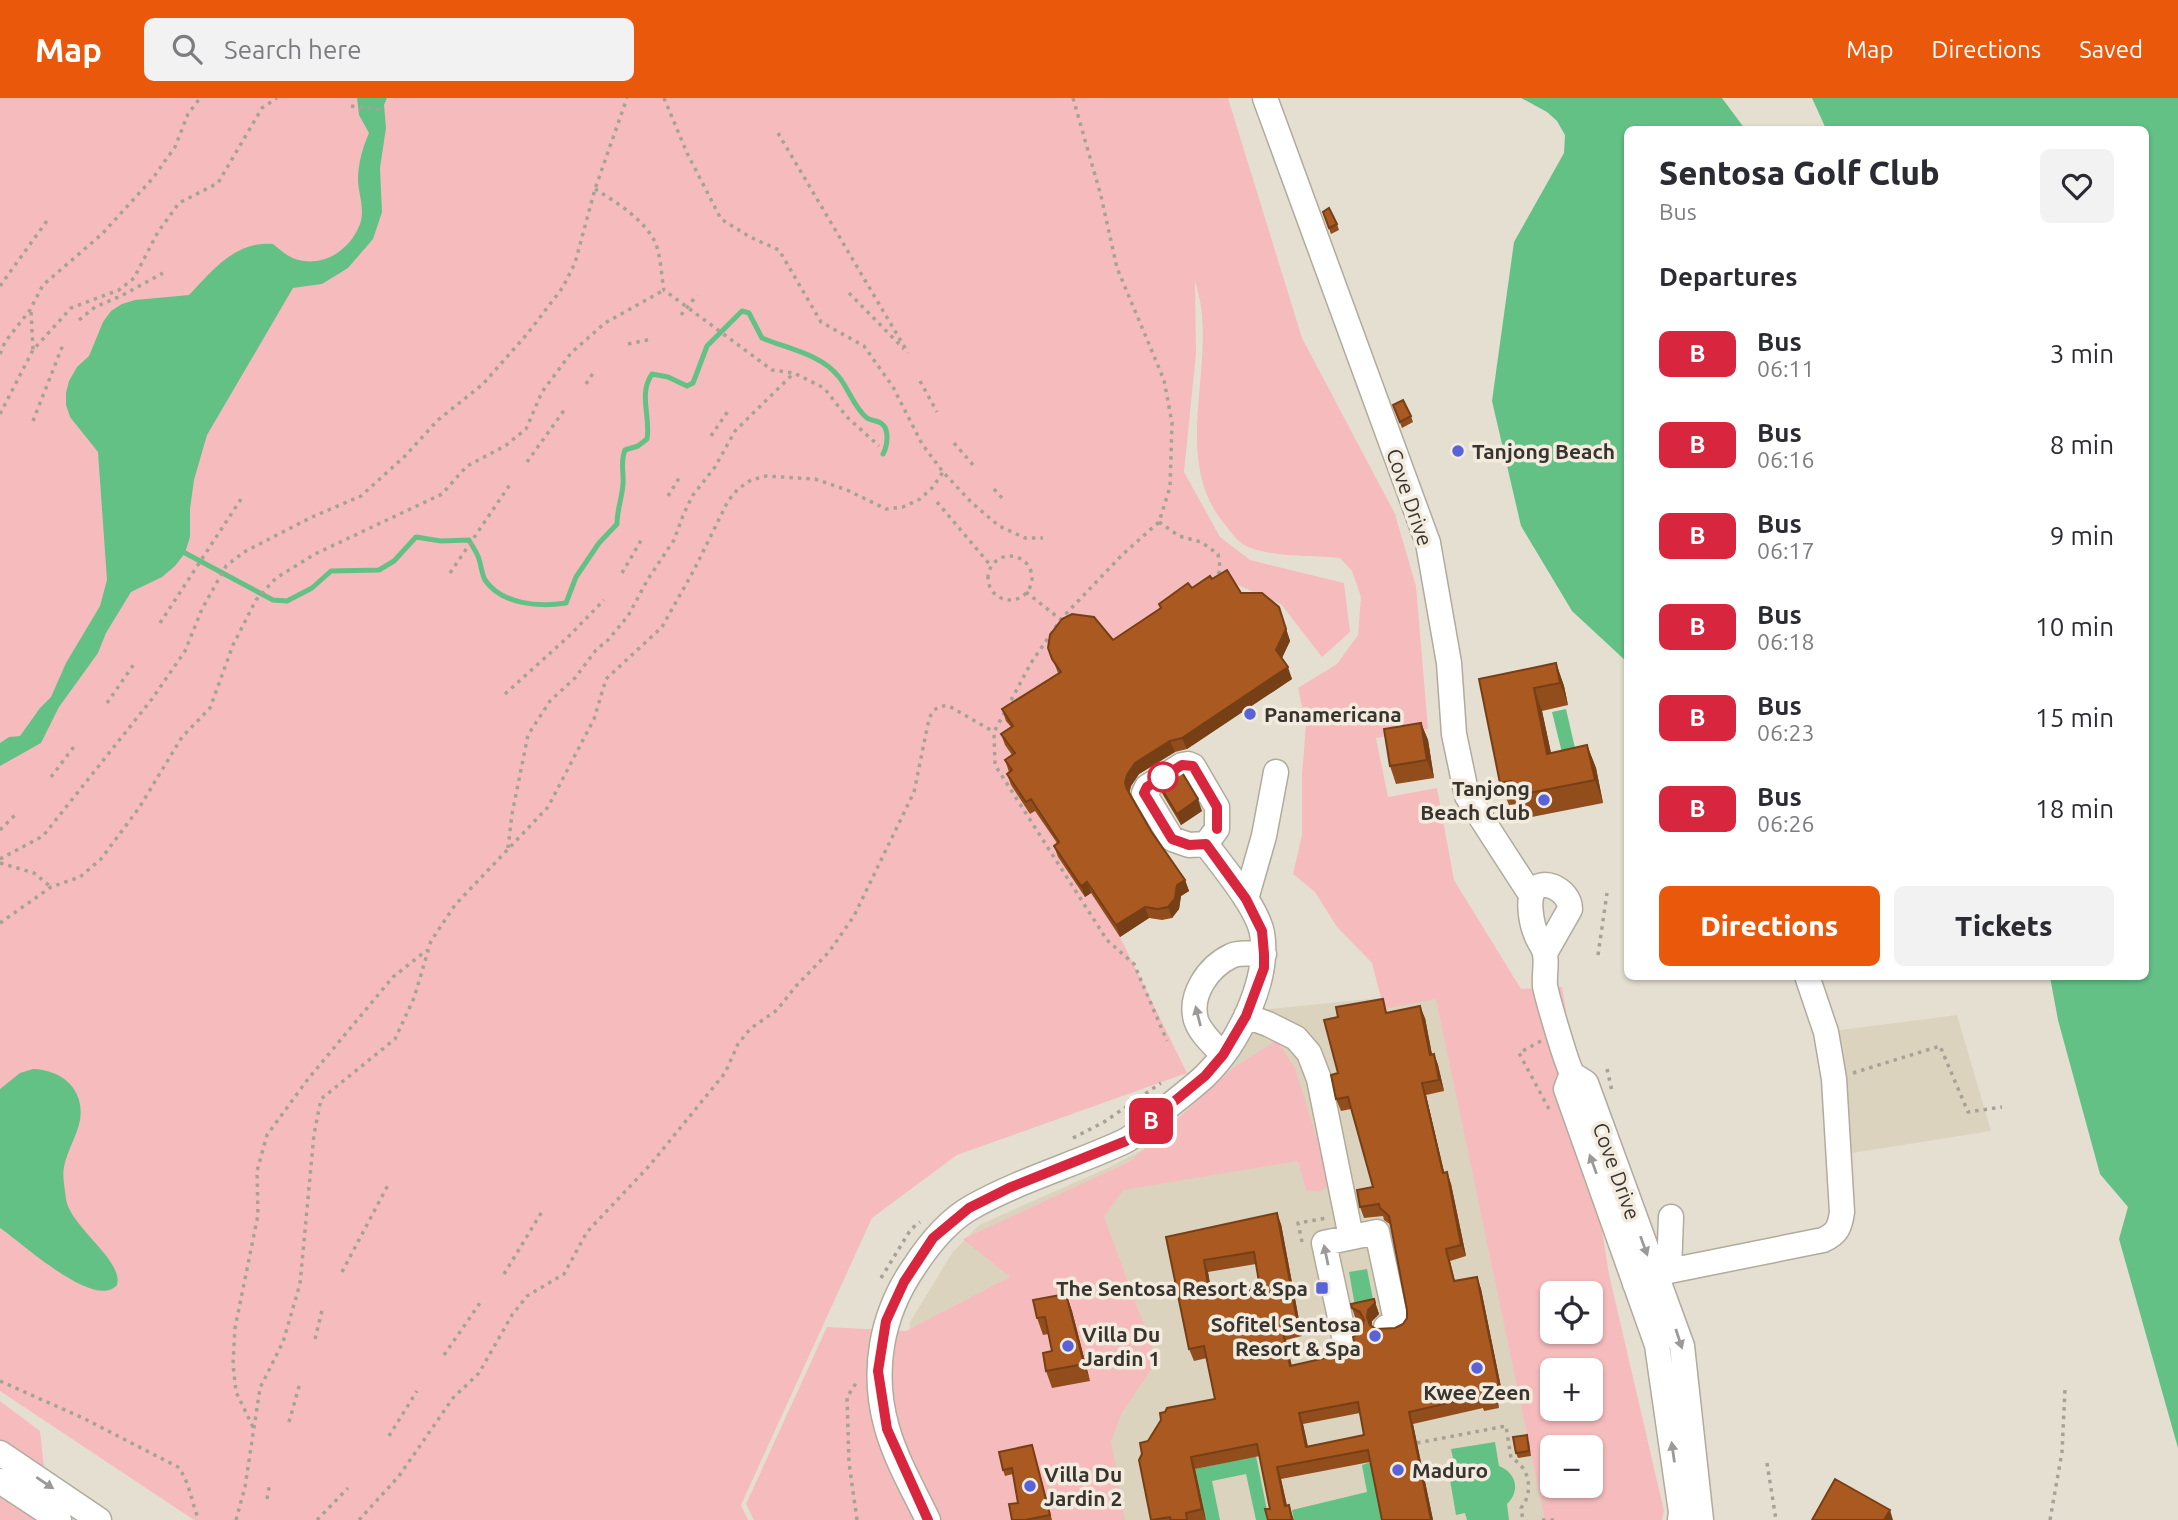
<!DOCTYPE html>
<html lang="en">
<head>
<meta charset="utf-8">
<style>
	:root { --surface:#fff; --page:#f2f2f3; --text:#2b2b33; --muted:#7c7c81; --accent:#ea580c }
	body { margin:0; font-family:Ubuntu,sans-serif; background:var(--page); color:var(--text); height:100vh; display:flex; flex-direction:column; font-size:26px; white-space:nowrap }
	* { box-sizing:border-box; margin:0 }
	p { font-size:23px; color:var(--muted) }
	.icon { flex:none; width:38px; height:38px; fill:none; stroke:currentColor; stroke-width:2; stroke-linecap:round; stroke-linejoin:round }
	.map { position:relative; flex:1; overflow:hidden }
	.panel { position:absolute; left:1624px; top:28px; width:525px; height:854px; display:flex; flex-direction:column; background:var(--surface); border-radius:10px; box-shadow:0 2px 5px #0004 }
	.panel>* { flex:none }
	.badge { padding:0 14px; border-radius:10px; font-size:24px; line-height:46px }
	.buttons { position:absolute; left:1540px; top:1183px; display:grid; gap:14px }
	.buttons a { display:grid; place-items:center; width:63px; height:63px; border-radius:10px; background:var(--surface); box-shadow:0 2px 5px #0004; font-size:35px }
	.map>.badge { position:absolute; translate:-50% -50%; box-shadow:0 0 0 4px #fff }
	h2 { padding:0 35px; font-size:26px; line-height:63px }
	.round { display:grid; place-items:center; flex:none; width:74px; height:74px; border-radius:10px; background:var(--page) }
	.head { display:flex; align-items:center; justify-content:space-between; height:119px; padding:0 35px }
	h1 { font-size:33px; font-weight:800; line-height:52px }
	.primary-button { display:flex; gap:14px; margin-top:auto; padding:14px 35px }
	.primary-button a { flex:1; height:80px; border-radius:10px; background:var(--accent); color:#fff; font-size:28px; font-weight:800; line-height:80px; text-align:center }
	.primary-button a+a { background:var(--page); color:var(--text) }
	ul { padding:0; list-style:none }
	li { display:flex; align-items:center; gap:21px; height:91px; padding:0 35px }
	li div { flex:1 }
	li b { display:block; font-size:26px }
	li em { font-style:normal }
	li .badge { min-width:77px; font-weight:700; text-align:center }
	header { display:flex; align-items:center; gap:42px; box-sizing:border-box; height:98px; padding:0 35px; background:var(--accent); color:#fff }
	header strong { font-size:33px }
	nav { display:flex; gap:38px; margin-inline-start:auto; font-size:24px }
	.search { width:490px; height:63px; background:var(--page); display:flex; align-items:center; gap:18px; box-sizing:border-box; padding:0 24px; border-radius:10px; color:var(--muted); font-size:26px }
	.map>svg:first-child { display:block }
</style>
</head>
<body>
<header>
<strong>Map</strong>
<div class="search"><svg class="icon" aria-label="search" viewBox="0 0 24 24"><circle cx="10" cy="10" r="6"/><path d="M15 15l6 6"/></svg>Search here</div>
<nav><a>Map</a><a>Directions</a><a>Saved</a></nav>
</header>
<div class="map">
<svg width="2178" height="1422" viewBox="0 0 2178 1422">
	<rect width="100%" height="100%" fill="#e5dfd1"/>
	<path fill="#dcd3be" d="M1439 894 1552 1349V1388L1587 1422H945L914 1362 910 1224 952 1155 979 1127 1110 1069 1170 1037 1214 991 1269 911Z
		M1957 917 1991 1033 1852 1055 1826 934Z"/>
	<path fill="#f6bcbd" fill-rule="evenodd" d="M0 0H1228L1302 240 1395 416 1416 488 1428 631 1376 640 1388 699 1437 690 1454 782 1521 891 1562 889 1609 1176 1664 1413 1662 1422H1545L1436 901 1384 911 1372 865 1337 829 1315 794 1293 776 1302 737V676L1306 627 1298 590 1337 566 1358 537 1361 499 1352 473 1340 460C1313 457 1269 460 1244 447 1238 444 1231 434 1226 428 1166 358 1222 262 1195 184L1196 255 1184 374 1220 439 1250 462 1344 485 1350 534 1322 559 1281 506 1231 484 1117 554 1053 561 1056 572 1068 590 1017 639 1019 667 1035 713 1064 755 1084 799 1091 795 1120 839 1187 975 957 1057 872 1120 741 1407 748 1422H194L0 1293ZM1552 1195H1591V1234H1552ZM1552 1272H1591V1311H1552ZM1552 1349H1591V1388H1552Z
		M1277 942 1295 970 1331 1086 1319 1094 1306 1092 1298 1063 1123 1092 1104 1119 1157 1262 1122 1315 1111 1343 1125 1422H754L746 1406 827 1229 906 1233 1010 1179 963 1141 1131 1063 1233 970Z
		M0 1303 40 1333 50 1422H0Z"/>
	<path fill="#63c186" d="M357 0H387L384 7 386 30 380 70 382 114 373 141 348 170 322 186 293 190 207 337 194 382 190 411V439L185 455 175 468 162 479 131 494 106 535 98 555 59 609 41 645 0 668V645L9 639 20 638 40 610 51 599 66 565 100 508 107 482 98 354 70 319 66 307V295L69 283 77 269 89 258 103 224 111 213 122 206 135 202 189 197C213 172 235 143 273 146 279 151 287 158 295 161 322 170 350 153 360 126 365 111 359 98 358 83 358 66 362 51 369 35L359 17Z
		M1521 0H1722L1745 31 1628 32 1627 564 1572 513 1521 428 1492 303 1514 144 1564 55 1565 37 1557 23 1547 14Z
		M1812 0H2178V1350L2119 1141 2128 1109 2100 1076 2058 922 2050 879 2146 878V32L1826 31Z
		M1566 611 1578 663 1565 667 1552 614Z
		M33 971C62 972 85 991 80 1022 77 1038 67 1053 64 1069 62 1078 65 1091 66 1101 70 1129 124 1162 117 1187 95 1213 21 1144 0 1130V991L20 975Z
		M1367 1171 1375 1211 1356 1214 1349 1174Z
		M1495 1344 1499 1368C1516 1375 1521 1392 1507 1406L1509 1422H1467L1465 1415 1456 1417 1449 1376 1456 1375 1451 1351Z
		M1256 1358 1269 1422H1256L1246 1376 1212 1383 1220 1422H1206L1195 1371Z
		M1371 1364 1383 1422H1294L1292 1412 1367 1394 1362 1367Z"/>
	<g fill="none" stroke-linecap="round" stroke-linejoin="round">
		<path stroke="#63c186" stroke-width="5" d="M185 455 273 502 287 503 312 490 331 473 379 472 394 463 416 439 441 443 469 442C472 448 477 454 479 461 481 467 482 477 485 482 502 507 540 509 566 505L576 479 599 445 617 426C617 412 622 400 623 386 624 374 620 364 625 352L638 348 647 341C651 319 638 296 652 276L668 279 687 288 693 285 707 248 742 213 749 215 762 240C788 251 821 256 839 279 848 290 855 311 867 320 871 323 878 322 882 326 890 332 887 349 883 356"/>
		<g stroke="#b1ab9e" stroke-width="27">
			<path id="minor" d="M1265 0 1428 445 1449 565 1454 636 1467 698 1531 797
				M1188 666 1193 668 1217 709V731L1206 746 1189 747 1172 741 1144 695 1147 689 1182 667Z
				M1246 801 1264 738 1276 674
				M1545 855 1570 811C1570 791 1537 775 1531 799 1529 810 1532 827 1536 836 1538 843 1544 849 1545 856 1547 866 1544 877 1545 888 1547 899 1567 968 1572 975 1575 979 1582 982 1586 985L1682 1248 1701 1422
				M1246 918 1268 926 1296 940 1309 955 1319 981 1351 1139
				M1223 957C1214 947 1200 935 1196 922 1189 897 1208 869 1231 858 1240 854 1254 856 1264 856
				M1572 975 1566 991 1657 1247 1681 1414 1680 1422
				M1669 1173 1671 1119
				M1635 1186 1669 1173 1823 1142C1837 1136 1840 1129 1842 1114L1834 981 1826 934 1807 878
				M1354 1236 1344 1238 1324 1145 1377 1134 1397 1227 1386 1229
				M0 1355 99 1422
				M0 1383 59 1422
				M928 1422C914 1393 896 1362 887 1330 871 1274 881 1217 914 1169 929 1146 947 1123 972 1109 1020 1082 1073 1067 1123 1044 1136 1038 1148 1025 1160 1015 1175 1003 1191 991 1205 978 1238 946 1270 882 1262 835 1257 809 1223 769 1206 746"/>
		</g>
		<path stroke="#a7a297" stroke-width="3.5" stroke-dasharray="3.5 5" stroke-linecap="butt" d="M664 0 687 55 721 121 750 139 779 152 821 224 864 248 893 289 922 346 943 374 972 405 999 428 1025 440H1043
			M1073 0 1101 98 1117 170 1164 282 1172 325 1170 389 1159 424 1122 457 1061 521 1031 565 994 634 995 667 1107 842 1134 866 1167 943
			M351 8 385 12
			M778 35 908 255
			M595 91C616 104 642 120 654 142 661 155 661 177 664 192L772 272 794 275 824 290 847 319 879 348
			M0 188 49 120
			M849 195 904 251
			M31 214 33 252
			M681 217 697 197
			M79 222 95 209 121 198 163 175
			M628 246 652 241
			M0 256 5 244 30 212 43 187 102 136 153 80 175 49 188 16 200 0
			M920 283 937 314
			M586 286 595 272
			M0 316 33 252 71 210 119 192 134 180 158 134 179 105 218 85 262 10 277 0
			M33 323 64 244
			M711 338 728 313
			M954 345 974 368
			M527 364 565 311
			M994 391 1003 401
			M668 398 681 377
			M937 404 991 468
			M1159 424 1179 438 1201 444 1218 456 1220 469 1218 480
			M988 480a22 22 0 1 1 44 0a22 22 0 1 1-44 0Z
			M450 475 511 385
			M622 475 643 439
			M1026 494 1060 521
			M160 525 243 398
			M505 596 569 538 604 502
			M107 605 134 566
			M51 679 76 646
			M0 732 16 716
			M508 750 512 716 528 637 550 603 575 580 596 552 608 542 628 518 648 481 674 442 684 415 693 397 715 369 735 333 794 275
			M0 761 43 738 152 601 185 553 202 511 226 468 244 454 312 419 361 398 405 358 438 322 483 286 528 235 563 189 575 165 595 91 627 0
			M0 765 34 775 51 789
			M0 825 51 789 80 779 101 761 139 710 182 639 210 610 233 547 256 502 276 480 315 456 442 396 467 368 505 348 526 331 542 294 571 255 605 225 664 192
			M1598 857 1607 795
			M1541 943 1519 955 1550 1013
			M1607 971 1612 993
			M1853 975 1940 948 1968 1014 2002 1009
			M1073 1040 1104 1024 1161 985
			M1302 1144 1298 1125 1327 1120
			M342 1174 388 1087
			M504 1176 543 1112
			M881 1180 911 1131 920 1124
			M315 1241 323 1208
			M444 1257 482 1202
			M0 1283 83 1320 178 1369C190 1384 191 1404 199 1422
			M289 1324 300 1285
			M253 1329 236 1294 233 1266 235 1230 258 1117 257 1073 267 1037 308 981 393 879 427 852
			M389 1338 417 1293
			M1417 1345 1506 1328 1511 1360C1530 1369 1534 1394 1521 1410L1523 1422
			M1767 1365 1776 1422
			M267 1401 270 1384
			M236 1422 245 1389 260 1290 283 1244 300 1186 314 1036 321 1001 395 941 414 900 431 843 455 807 548 709 594 621 606 581 662 529 694 472 728 403 738 391 751 382 766 378 815 381 847 392 886 411 903 409 920 401 933 389 943 374
			M317 1422 348 1390
			M359 1422 399 1378 453 1300 479 1275 512 1217 527 1198 564 1176 587 1134 650 1067 725 975 738 946 750 931 777 912 796 888 829 854 854 818 914 694 929 621C933 611 939 607 949 608L994 634
			M857 1422 849 1365 847 1299 858 1282
			M1542 1422H1559
			M2050 1422 2062 1354 2065 1291"/>
		<use href="#minor" stroke="#fff" stroke-width="24"/>
	</g>
	<path fill="#924d1c" fill-rule="evenodd" d="M1323 114 1337 126 1339 132 1331 136Z
		M1393 307 1411 318 1413 324 1402 330Z
		M1212 481 1241 495 1283 521 1290 543 1282 560 1292 581 1187 651 1175 654 1139 676 1131 688 1129 695 1151 733 1185 782 1189 793 1181 798 1179 811 1172 820 1162 822 1149 820 1120 839 1091 795 1085 799 1058 759 1054 748 1057 745 1035 713 1030 716 1011 687 1007 676 1009 674 1005 662 1012 657 1005 647 1001 636 1011 629 1006 623 1002 611 1058 575 1048 550 1113 542 1192 490Z
		M1556 565 1564 588 1568 607 1542 613 1551 655 1587 647 1596 670 1603 705 1522 721 1517 706 1509 707 1500 685 1479 581Z
		M1421 625 1428 642 1434 680 1396 686 1390 668Z
		M1158 685 1202 713 1181 727 1163 697Z
		M1388 915 1425 920 1432 956H1434L1438 967 1444 993 1426 997 1444 1075 1447 1074 1451 1086 1466 1158 1450 1163 1455 1183 1477 1179 1481 1191 1503 1299 1497 1300 1499 1310 1484 1313 1483 1310 1413 1326 1433 1422H1382L1370 1364 1281 1381 1287 1407H1289L1294 1422H1268L1270 1411 1260 1358 1195 1371 1206 1422H1151L1148 1343 1215 1301 1207 1260 1194 1263 1189 1251 1166 1139 1281 1126 1302 1238 1286 1242 1292 1268 1356 1253 1363 1225 1356 1222 1352 1210 1374 1201 1379 1216 1372 1223V1228L1376 1231 1395 1230 1403 1226 1407 1220V1212L1391 1127 1384 1122 1383 1118 1364 1120 1360 1109 1373 1089 1351 1011 1341 1013 1336 1001 1338 975ZM1256 1166 1260 1190 1212 1198 1208 1174ZM1360 1315 1364 1337 1308 1348 1303 1326Z
		M1066 1196 1072 1213 1090 1283 1052 1290 1046 1273 1052 1253 1049 1236 1043 1237 1037 1220Z
		M1529 1343 1531 1358 1518 1360 1516 1355Z
		M1032 1347 1034 1353 1052 1422H1012L1018 1405 1013 1376 1005 1378 1003 1372Z"/>
	<path fill="#773f16" d="M1279 509 1290 543 1280 564 1276 552Z
		M1556 565 1564 588 1568 607 1560 585Z
		M1288 569 1292 581 1187 651 1182 640Z
		M1534 590 1542 613 1556 678 1547 656Z
		M1421 625 1428 642 1434 680 1427 662Z
		M1170 643 1175 654 1139 676 1131 688 1129 696 1125 685 1127 677 1135 665Z
		M1587 647 1596 670 1603 705 1595 682Z
		M1198 701 1202 713 1181 727 1177 716Z
		M1185 782 1189 793 1181 798 1179 811 1172 820 1168 809 1177 787Z
		M1087 784 1091 795 1085 799 1081 788Z
		M1145 809 1149 820 1120 839 1116 827Z
		M1420 908 1425 920 1434 968 1430 957Z
		M1434 956 1438 967 1444 993 1439 982Z
		M1422 985 1426 997 1447 1086 1443 1075Z
		M1447 1074 1451 1086 1466 1158 1461 1147Z
		M1277 1115 1281 1126 1302 1238 1298 1227Z
		M1204 1162 1208 1174 1214 1210 1210 1198Z
		M1477 1179 1481 1191 1503 1299 1499 1287Z
		M1066 1196 1072 1213 1090 1283 1084 1266Z
		M1374 1201 1379 1216 1372 1223 1371 1231 1367 1219 1368 1212Z
		M1282 1230 1286 1242 1294 1280 1290 1268Z
		M1493 1289 1497 1300 1499 1310 1495 1298Z
		M1409 1314 1413 1326 1433 1422H1431Z
		M1299 1315 1303 1326 1310 1360 1306 1349Z
		M1191 1359 1195 1371 1206 1422 1202 1411Z
		M1277 1369 1281 1381 1289 1419 1285 1408Z
		M1890 1412 1893 1422H1884Z"/>
	<path fill="#aa5a20" stroke="#773f16" stroke-width="2" fill-rule="evenodd" d="M1329 110 1337 126 1329 130 1323 114Z
		M1403 302 1411 318 1400 324 1393 307Z
		M1227 472 1241 495H1262L1279 509 1286 531 1276 552 1288 569 1182 640 1170 643 1135 665 1127 677 1125 685 1127 691 1151 733 1185 782 1177 787 1175 800 1168 809 1158 811 1145 809 1116 827 1087 784 1081 788 1054 748 1059 744 1031 701 1026 704 1007 676 1012 672 1005 662 1015 655 1001 636 1013 628 1002 611 1061 574 1052 561 1048 550 1050 537 1062 521 1072 516 1094 519 1113 542 1161 510 1159 506 1188 485 1192 490 1210 478 1212 481Z
		M1556 565 1560 585 1534 590 1547 656 1587 647 1595 682 1514 698 1511 683 1500 685 1479 581Z
		M1421 625 1427 662 1390 668 1384 631Z
		M1180 671 1198 701 1177 716 1158 685Z
		M1383 901 1386 915 1420 908 1430 957 1434 956 1439 982 1422 985 1443 1075 1447 1074 1461 1147 1446 1151 1454 1183 1477 1179 1499 1287 1493 1289 1495 1298 1480 1302 1479 1298 1409 1314 1431 1422H1382L1368 1352 1277 1369 1285 1408 1289 1407 1292 1422H1268L1265 1411H1270L1257 1346 1191 1359 1202 1411 1186 1415 1187 1422H1171L1170 1419 1151 1422 1139 1362 1142 1356 1140 1345 1148 1343 1161 1322 1160 1315 1165 1314 1167 1310 1215 1301 1204 1248 1189 1251 1166 1139 1277 1115 1298 1227 1282 1230 1290 1268 1356 1253 1353 1239 1360 1235 1364 1222 1360 1214 1352 1210 1351 1206 1374 1201 1375 1205 1368 1212 1367 1219 1370 1227 1376 1231 1395 1230 1403 1226 1407 1220V1212L1389 1118 1380 1110 1379 1106 1360 1109 1357 1092 1373 1089 1348 999 1336 1001 1331 977 1338 975 1324 922 1338 919 1336 909ZM1254 1154 1260 1190 1210 1198 1204 1162ZM1358 1304 1364 1337 1306 1349 1299 1315Z
		M1066 1196 1084 1266 1046 1273 1043 1255 1052 1253 1045 1219 1037 1220 1033 1202Z
		M1527 1337 1529 1353 1516 1355 1513 1339Z
		M1032 1347 1050 1417 1025 1422H1012L1009 1406 1018 1405 1012 1370 1003 1372 999 1354Z
		M1835 1381 1890 1412 1884 1422H1812Z"/>
	<defs><path id="oneway-solid" d="M-6-.8H1V-3.2L6.5 0L1 3.2V.8H-6Z" transform="scale(1.75)"/></defs>
	<g fill="#9c9a98">
		<use href="#oneway-solid" transform="translate(1198 918) rotate(-104)"/>
		<use href="#oneway-solid" transform="translate(1593 1066) rotate(-110)"/>
		<use href="#oneway-solid" transform="translate(1644 1148) rotate(70)"/>
		<use href="#oneway-solid" transform="translate(1326 1157) rotate(-102)"/>
		<use href="#oneway-solid" transform="translate(1679 1241) rotate(72)"/>
		<use href="#oneway-solid" transform="translate(1673 1354) rotate(-98)"/>
		<use href="#oneway-solid" transform="translate(45 1385) rotate(34)"/>
	</g>
	<g fill="none" stroke-linecap="round" stroke-linejoin="round">
		<g stroke="#fff" stroke-width="16">
			<path id="line" d="M928 1422 887 1331 878 1273 886 1223 904 1184 933 1140 969 1110 1009 1090 1126 1043 1205 978 1223 957 1246 918 1264 870V856L1262 833 1246 801 1206 746 1189 747 1172 741 1144 695 1147 689 1182 667 1193 668 1217 709V731"/>
		</g>
		<use href="#line" stroke="#d7263d" stroke-width="10"/>
	</g>
	<g fill="#5962d9" stroke="#f3ecde" stroke-width="2.5">
		<circle cx="1458" cy="353" r="7"/>
		<circle cx="1250" cy="616" r="7"/>
		<circle cx="1544" cy="702" r="7"/>
		<rect x="1315" y="1183" width="14" height="14" rx="3.5"/>
		<circle cx="1375" cy="1238" r="7"/>
		<circle cx="1068" cy="1248" r="7"/>
		<circle cx="1477" cy="1270" r="7"/>
		<circle cx="1398" cy="1372" r="7"/>
		<circle cx="1030" cy="1388" r="7"/>
	</g>
	<circle fill="#fff" stroke="#d7263d" stroke-width="3.5" cx="1163" cy="679" r="14"/>
	<g text-anchor="middle" dominant-baseline="central" stroke-width="7" stroke-linejoin="round" paint-order="stroke">
		<g font-size="21" font-weight="bold" fill="#383530" stroke="#f3ecde" text-anchor="start">
			<text x="1472" y="353">Tanjong Beach</text>
			<text x="1264" y="616">Panamericana</text>
			<text x="1530" y="690" text-anchor="end">Tanjong<tspan x="1530" dy="24">Beach Club</tspan></text>
			<text x="1308" y="1190" text-anchor="end">The Sentosa Resort &amp; Spa</text>
			<text x="1361" y="1226" text-anchor="end">Sofitel Sentosa<tspan x="1361" dy="24">Resort &amp; Spa</tspan></text>
			<text x="1082" y="1236">Villa Du<tspan x="1082" dy="24">Jardin 1</tspan></text>
			<text x="1477" y="1294" text-anchor="middle">Kwee Zeen</text>
			<text x="1412" y="1372">Maduro</text>
			<text x="1044" y="1376">Villa Du<tspan x="1044" dy="24">Jardin 2</tspan></text>
		</g>
		<g font-size="21" fill="#383530" stroke="#f3ecde">
			<text transform="translate(1410 399) rotate(71)">Cove Drive</text>
			<text transform="translate(1617 1073) rotate(70)">Cove Drive</text>
		</g>
	</g>
</svg>
<div class="buttons">
<a><svg class="icon" aria-label="locate" viewBox="0 0 24 24"><circle cx="12" cy="12" r="6"/><path d="M12 2v4M12 18v4M2 12h4M18 12h4"/></svg></a>
<a>+</a>
<a>−</a>
</div>
<b class="badge" style="left:1151px;top:1023px;background:#d7263d;color:#fff">B</b>
<section class="panel">
<div class="head"><div><h1>Sentosa Golf Club</h1><p>Bus</p></div><a class="round"><svg class="icon" aria-label="heart" viewBox="0 0 24 24"><path d="M12 20l-8-8c-3-5 5-10 8-4 3-6 11-1 8 4z"/></svg></a></div>
<h2>Departures</h2>
<ul>
<li><span class="badge" style="background:#d7263d;color:#fff">B</span><div><b>Bus</b><p>06:11</p></div><em>3 min</em></li>
<li><span class="badge" style="background:#d7263d;color:#fff">B</span><div><b>Bus</b><p>06:16</p></div><em>8 min</em></li>
<li><span class="badge" style="background:#d7263d;color:#fff">B</span><div><b>Bus</b><p>06:17</p></div><em>9 min</em></li>
<li><span class="badge" style="background:#d7263d;color:#fff">B</span><div><b>Bus</b><p>06:18</p></div><em>10 min</em></li>
<li><span class="badge" style="background:#d7263d;color:#fff">B</span><div><b>Bus</b><p>06:23</p></div><em>15 min</em></li>
<li><span class="badge" style="background:#d7263d;color:#fff">B</span><div><b>Bus</b><p>06:26</p></div><em>18 min</em></li>
</ul>
<div class="primary-button"><a>Directions</a><a>Tickets</a></div>
</section>
</div>
</body>
</html>
